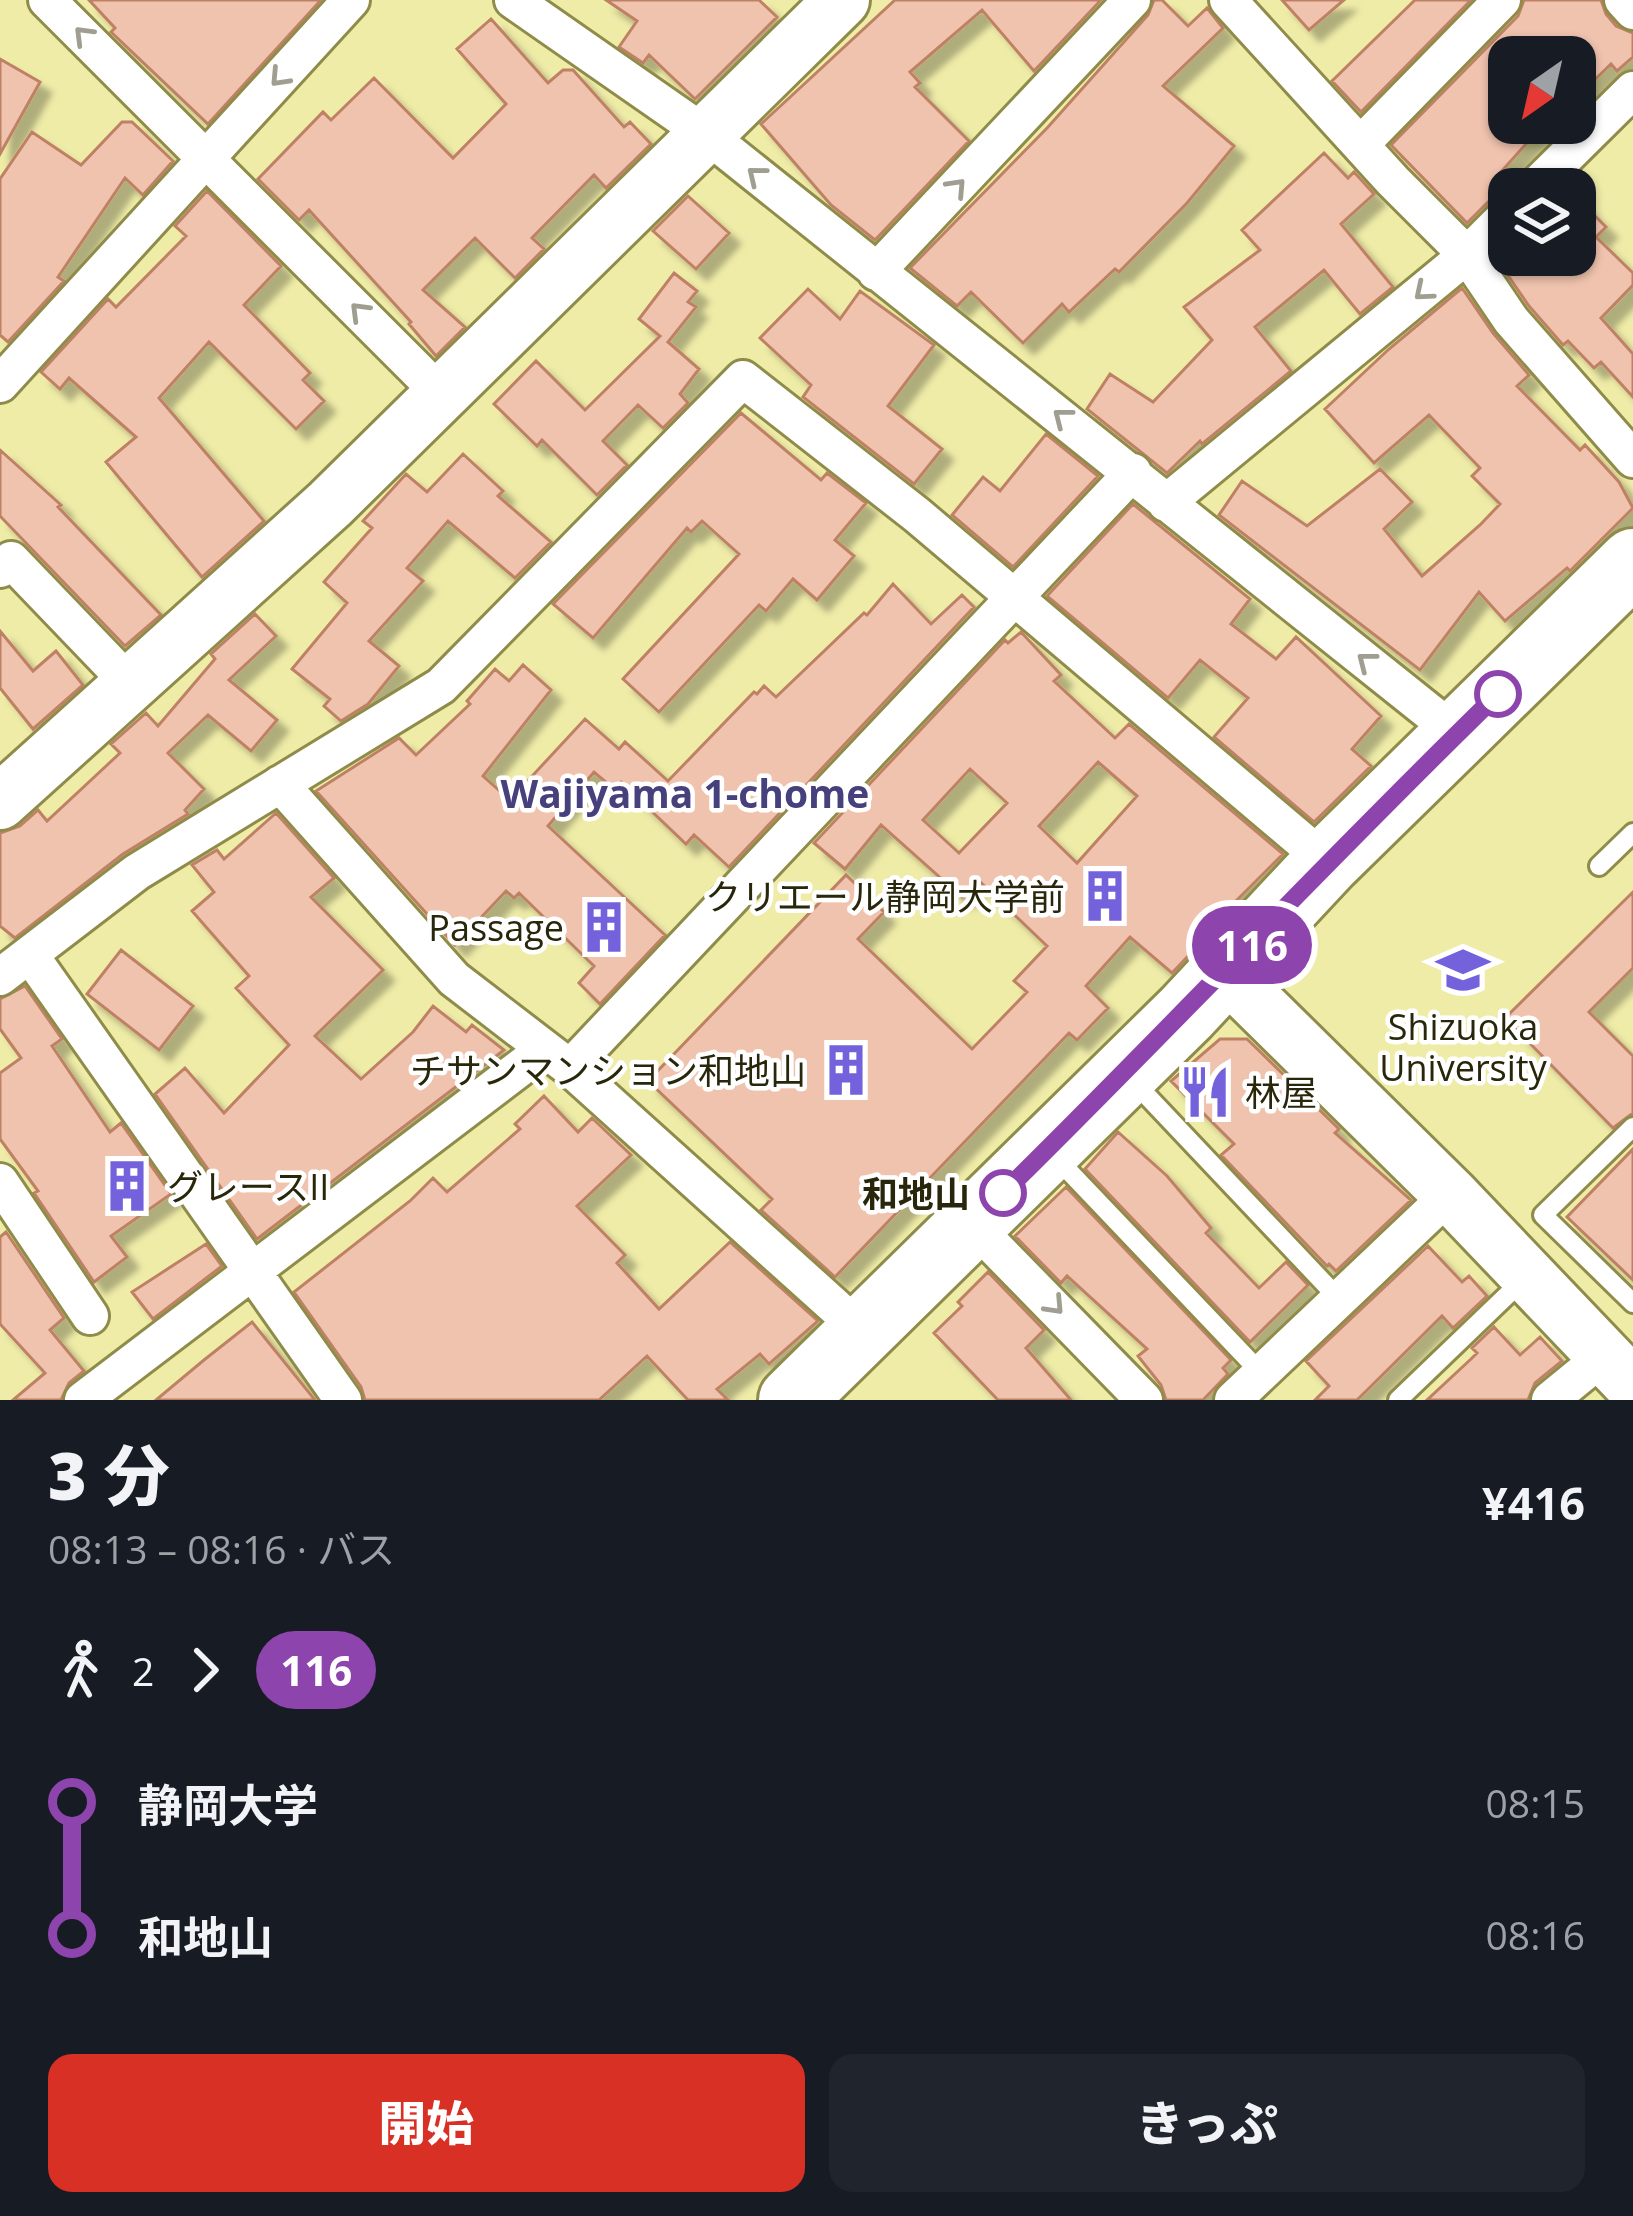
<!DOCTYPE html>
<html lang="ja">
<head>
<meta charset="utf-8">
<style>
	:root { --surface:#171b24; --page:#20242c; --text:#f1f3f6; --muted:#9ea1a6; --accent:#d93025 }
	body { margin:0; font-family:"Open Sans","Noto Sans JP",sans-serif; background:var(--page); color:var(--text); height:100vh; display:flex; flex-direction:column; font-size:45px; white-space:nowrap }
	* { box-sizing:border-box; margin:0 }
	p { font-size:39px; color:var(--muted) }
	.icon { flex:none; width:66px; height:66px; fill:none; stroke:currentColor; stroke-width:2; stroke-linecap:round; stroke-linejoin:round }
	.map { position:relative; height:1400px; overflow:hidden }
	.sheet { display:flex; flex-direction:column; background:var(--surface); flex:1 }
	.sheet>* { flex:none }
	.badge { padding:0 24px; border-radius:39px; font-size:42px; line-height:78px }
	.needle { width:78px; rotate:214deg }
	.tools { position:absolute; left:1488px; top:36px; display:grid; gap:24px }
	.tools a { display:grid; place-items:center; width:108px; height:108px; border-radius:24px; background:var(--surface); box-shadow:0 3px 9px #0004; font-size:60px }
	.map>.badge { position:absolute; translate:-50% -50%; box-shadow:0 0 0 6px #fff }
	.legs { display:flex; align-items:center; gap:18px; height:132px; padding:0 48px; font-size:39px }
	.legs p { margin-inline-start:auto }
	.overview { display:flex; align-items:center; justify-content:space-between; height:204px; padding:0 48px }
	h1 { font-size:66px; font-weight:800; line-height:90px }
	.cta { display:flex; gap:24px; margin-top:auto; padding:24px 48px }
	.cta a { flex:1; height:138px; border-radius:24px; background:var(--accent); color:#fff; font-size:48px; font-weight:800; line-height:138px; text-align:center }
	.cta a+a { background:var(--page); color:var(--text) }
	ul { padding:0 48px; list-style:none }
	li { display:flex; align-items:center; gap:42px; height:132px; font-size:45px }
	li i { display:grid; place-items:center; width:18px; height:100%; margin:0 15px; background:currentColor }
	li i::after { content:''; width:30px; height:30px; margin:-15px; border:9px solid; border-radius:50%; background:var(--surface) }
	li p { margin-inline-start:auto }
	li:first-child i { background:linear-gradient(#0000 50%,currentColor 0) }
	li:last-child i { background:linear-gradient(currentColor 50%,#0000 0) }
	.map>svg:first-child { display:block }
</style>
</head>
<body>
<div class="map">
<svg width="1633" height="1400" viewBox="0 0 1633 1400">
	<defs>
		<filter id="shadow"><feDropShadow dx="11" dy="11" stdDeviation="3" flood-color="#0004"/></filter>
	</defs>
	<rect width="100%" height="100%" fill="#efeca8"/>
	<path fill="#f0c3ae" stroke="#bf8164" stroke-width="3" fill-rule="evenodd" filter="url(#shadow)" d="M89 0H321L208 124 111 32 115 28Z
		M606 0H759L777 17 695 99 649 55 643 63 619 47 637 21Z
		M895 0H1101L1034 71 982 10 910 72 920 83 915 87 969 141 875 240 831 205 761 124Z
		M1154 0H1162L1188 26 1207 8 1223 28 1163 86 1234 146 1187 203 1119 272 1115 269 1069 312 1062 304 1023 343 971 292 957 306 910 268 1048 127 1148 15Z
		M1282 0H1344L1309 30Z
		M1415 0H1471L1361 112 1332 81Z
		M1524 0H1601L1606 14 1616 26 1633 33V57L1617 71 1611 64 1575 99V57H1509V123H1545L1500 173 1509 182V191L1494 196 1467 223 1391 145 1518 16Z
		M491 19 548 83 563 70H573L624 127 630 122 651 144 606 188 594 175 532 238 544 249 515 278 475 238 423 290 465 327 436 356 409 324 411 322 309 210 299 220 258 179 323 112 331 120 374 78 453 158 506 104 457 49Z
		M0 59 40 82 0 154Z
		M122 122H132L173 161 143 195 125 178 58 277 64 281 8 342 0 335V179L32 132 81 165Z
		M1324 153 1348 178 1354 172 1374 194 1341 224 1393 287 1360 314 1324 270 1255 327 1291 371 1202 444 1200 441 1167 473 1087 409 1110 374 1153 402 1212 340 1184 307 1260 250 1242 230Z
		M207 191 281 266 244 305 310 373 303 380 324 401 296 429 209 342 159 398 264 521 202 577 106 462 136 437 69 378 60 389 41 372 108 299 116 307 186 236 175 226Z
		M688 196 729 233 696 269 653 231Z
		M1575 196 1606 227 1596 237 1633 273V285L1601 318 1633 354V397L1601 362 1594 368 1568 341 1563 345 1529 306 1496 258 1509 245V255H1575Z
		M674 273 697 291 688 302 696 307 668 342 699 369 680 394 688 403 663 428 638 405 603 441 627 465 597 495 542 440 537 446 494 404 536 361 585 410 660 336 639 319Z
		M1462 288 1493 333 1529 375 1517 386 1580 450 1585 445 1619 482 1633 508 1570 571 1567 568 1505 621 1479 592 1420 670 1219 515 1242 481 1307 526 1380 469 1412 502 1384 529 1422 576 1480 525 1500 504 1472 476 1480 468 1429 415 1374 463 1325 409 1389 349Z
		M808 289 840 319 860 291 934 345 888 406 942 449 914 484 803 397 811 385 760 338Z
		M741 413 821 480 827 473 866 503 835 540 854 556 817 600 793 579 766 611 759 605 659 712 623 679 739 554 702 521 691 532 687 528 593 638 553 604Z
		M1046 434 1098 476 1013 567 952 515 983 477 1000 491Z
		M0 450 61 505 58 507 161 615 125 646 0 516Z
		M463 454 503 491 498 496 551 542 515 578 448 521 407 568 423 581 369 641 399 666 368 704 341 721 324 706 330 699 292 669 347 603 324 582 372 528 363 521 406 474 427 492Z
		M1133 504 1250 599 1231 624 1276 659 1296 637 1381 716 1352 749 1371 766 1314 822 1214 737 1248 698 1200 660 1168 698 1047 596Z
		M893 584 931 624 962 595 974 607 729 867 694 835 686 844 621 782 614 789 594 772 548 826 665 935 600 1004 579 983 594 966 519 893 514 898 506 891 455 945 316 791 399 738 416 755 470 704 467 701 495 669 509 681 523 665 551 690 483 776 510 800 585 719 619 749 625 742 668 781 754 692 757 694 764 686 776 697 864 613 867 615Z
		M255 614 276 636 229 680 277 720 251 751 208 715 168 753 204 789 185 810 188 814 123 854 15 938 0 926V833L20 826 38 810 47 821 120 753 111 744 146 713 158 726 215 659 211 654Z
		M0 631 33 671 56 651 83 685 33 729 0 688Z
		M1021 632 1061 675 1054 681 1115 738 1129 724 1283 854 1204 933 1207 936 1172 973 1130 937 1086 986 1108 1008 1077 1040 1069 1033 835 1277 761 1210 772 1199 648 1081 846 875 884 912 858 939 972 1049 1027 992 1014 981 1047 946 978 880 962 897 881 825 845 869 814 843 1005 640 1008 643ZM1098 762 1137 796 1077 863 1039 826ZM970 769 1007 803 959 853 923 820Z
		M276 813 334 878 311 897 383 970 315 1036 361 1079 413 1032 433 1006 466 1032 472 1025 504 1050 257 1239 155 1094 185 1068 224 1113 289 1045 236 988 249 976 192 911 214 892 192 865 217 850 224 859Z
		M1633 892V968L1589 1012 1633 1056V1113L1613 1128 1505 1018Z
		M121 950 193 1006 159 1050 87 994Z
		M25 986 62 1039 52 1046 110 1132 121 1123 171 1194 111 1236 127 1257 94 1282 34 1193 38 1191 0 1139V1073L21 1058 0 1029V999Z
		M1220 1039H1247L1339 1129 1335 1133 1411 1200 1336 1271 1329 1264 1327 1266 1221 1155 1234 1144 1171 1081Z
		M544 1096 578 1132 592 1118 631 1155 577 1206 625 1255 617 1263 659 1309 730 1242 818 1321 769 1364 760 1354 717 1389 728 1400H688L647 1356 599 1400H365L361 1387 294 1292 410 1201 433 1178 447 1192 520 1129 515 1124Z
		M1118 1132 1167 1176 1211 1228 1206 1233 1259 1288 1286 1262 1308 1285 1250 1342 1085 1169Z
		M1633 1149V1280L1567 1217Z
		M1066 1187 1231 1360 1223 1368 1228 1374 1203 1400H1166L1161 1385 1138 1356 1147 1349 1067 1276 1061 1283 1015 1236Z
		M6 1232 64 1318 50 1330 84 1371 69 1383 61 1400H13L45 1373 0 1324V1237Z
		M206 1244 222 1266 153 1319 132 1292Z
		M1428 1246 1462 1282 1469 1276 1487 1296 1453 1328 1442 1316 1357 1400H1315L1329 1386 1306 1361Z
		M988 1272 1044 1330 1026 1348 1071 1400H998L934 1333 962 1306 958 1302Z
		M252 1322 315 1400H156L204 1360Z
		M1494 1327 1520 1355 1540 1337 1562 1361 1535 1383 1528 1400H1427L1471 1359 1477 1353 1472 1348Z"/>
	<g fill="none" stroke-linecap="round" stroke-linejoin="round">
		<g stroke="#8f8c4a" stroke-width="24">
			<path id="lane" d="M1599 866 1633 833
				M1134 1082 1341 1301
				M1633 1127 1543 1215 1633 1303
				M1063 1165 1262 1374
				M1398 1400 1524 1279"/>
		</g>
		<g stroke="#8f8c4a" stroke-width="42">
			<path id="street" d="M47 0 441 394
				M513 0 707 135 1437 718 1451 739
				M1228 0 1393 181 1467 255 1511 320 1633 459
				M1623 0 1633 11
				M1362 143 1502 0
				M1533 189 1633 90
				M876 272 1132 0
				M0 384 351 0
				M1166 503 1467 255 1509 213
				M0 569 11 560 131 685
				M280 784 454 979 570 1068 862 1331
				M30 955 343 1400
				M0 977 137 872 441 686 743 379 917 515 1327 862
				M570 1068 1133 472
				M0 1182 90 1316
				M972 1224 1144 1400
				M83 1400 545 1049
				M1233 1400 1450 1194
				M1550 1400 1605 1355"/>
		</g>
		<g stroke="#8f8c4a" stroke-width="60">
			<path id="secondary" d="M0 802 330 504 842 0
				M1225 972 1450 1194 1633 1386"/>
		</g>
		<g stroke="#8f8c4a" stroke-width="72">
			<path id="highway" d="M792 1400 1186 1013 1327 862 1633 562"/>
		</g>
		<use href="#lane" stroke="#fff" stroke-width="18"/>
		<use href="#street" stroke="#fff" stroke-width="36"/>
		<use href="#secondary" stroke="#fff" stroke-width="54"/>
		<use href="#highway" stroke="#fff" stroke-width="66"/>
	</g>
	<defs><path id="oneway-chevron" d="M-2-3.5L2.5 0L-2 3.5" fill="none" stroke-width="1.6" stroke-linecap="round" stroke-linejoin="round" transform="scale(3)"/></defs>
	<g stroke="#9f9e91">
		<use href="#oneway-chevron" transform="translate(83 35) rotate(-135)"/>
		<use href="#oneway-chevron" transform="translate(279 78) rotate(133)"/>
		<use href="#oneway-chevron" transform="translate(756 175) rotate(-141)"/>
		<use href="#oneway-chevron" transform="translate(957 187) rotate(-47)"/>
		<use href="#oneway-chevron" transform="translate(1423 292) rotate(140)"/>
		<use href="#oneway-chevron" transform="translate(359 311) rotate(-135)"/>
		<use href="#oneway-chevron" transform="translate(1062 417) rotate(-142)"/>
		<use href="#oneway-chevron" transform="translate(1366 661) rotate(-142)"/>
		<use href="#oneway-chevron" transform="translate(1055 1306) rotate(47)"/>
	</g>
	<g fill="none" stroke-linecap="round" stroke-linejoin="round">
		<g stroke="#fff" stroke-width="27">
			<path id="line-1" d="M1003 1193C1170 1029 1330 857 1498 694"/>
		</g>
		<use href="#line-1" stroke="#8e44ad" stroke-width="18"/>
	</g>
	<defs>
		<g id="building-bare" transform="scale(4.14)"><path d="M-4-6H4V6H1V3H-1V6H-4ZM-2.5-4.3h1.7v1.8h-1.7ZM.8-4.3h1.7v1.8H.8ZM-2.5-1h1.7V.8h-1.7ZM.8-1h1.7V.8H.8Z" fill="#7462dc" stroke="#fff" stroke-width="2.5" paint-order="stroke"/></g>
		<g id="university-bare" transform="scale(4.14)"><path d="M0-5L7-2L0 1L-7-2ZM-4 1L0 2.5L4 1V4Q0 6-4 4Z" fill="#7462dc" stroke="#fff" stroke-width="2.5" paint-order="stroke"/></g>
		<g id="restaurant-bare" transform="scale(4.14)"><path d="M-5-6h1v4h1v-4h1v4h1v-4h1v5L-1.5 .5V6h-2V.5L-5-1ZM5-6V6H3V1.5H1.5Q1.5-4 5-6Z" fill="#7462dc" stroke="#fff" stroke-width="2.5" paint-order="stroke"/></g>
	</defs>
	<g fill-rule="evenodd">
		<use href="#building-bare" x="1105" y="896"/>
		<use href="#building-bare" x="604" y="927"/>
		<use href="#university-bare" x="1463" y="970"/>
		<use href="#building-bare" x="846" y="1070"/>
		<use href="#restaurant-bare" x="1205" y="1092"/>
		<use href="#building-bare" x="127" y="1186"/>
	</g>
	<g fill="#fff" stroke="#8e44ad" stroke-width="6">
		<circle cx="1498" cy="694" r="21"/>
		<circle cx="1003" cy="1193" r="21"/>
	</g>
	<g text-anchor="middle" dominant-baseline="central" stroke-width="9" stroke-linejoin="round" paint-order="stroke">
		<g font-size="36" fill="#29270b" stroke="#fff" text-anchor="end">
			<text x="1065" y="896">クリエール静岡大学前</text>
			<text x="564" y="927">Passage</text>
			<text x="1463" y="1026" text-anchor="middle">Shizuoka<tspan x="1463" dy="41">University</tspan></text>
			<text x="806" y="1070">チサンマンション和地山</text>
			<text x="1245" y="1092" text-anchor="start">林屋</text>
			<text x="167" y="1186" text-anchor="start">グレースII</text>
		</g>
		<g font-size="36" font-weight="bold" fill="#29270b" stroke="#fff" text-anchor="end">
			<text x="970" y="1193">和地山</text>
		</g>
		<g font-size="39" font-weight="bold" fill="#46407d" stroke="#fff">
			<text x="685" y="792">Wajiyama 1-chome</text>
		</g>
	</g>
</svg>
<div class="tools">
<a><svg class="needle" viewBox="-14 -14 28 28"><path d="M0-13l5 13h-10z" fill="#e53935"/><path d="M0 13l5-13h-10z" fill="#9ea1a6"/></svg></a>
<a><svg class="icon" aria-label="layers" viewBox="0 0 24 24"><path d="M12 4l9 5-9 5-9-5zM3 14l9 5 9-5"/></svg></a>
</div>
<b class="badge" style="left:1252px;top:945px;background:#8e44ad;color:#fff">116</b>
</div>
<section class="sheet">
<div class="overview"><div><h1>3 分</h1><p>08:13 – 08:16 · バス</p></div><b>¥416</b></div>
<div class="legs"><svg class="icon" aria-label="walk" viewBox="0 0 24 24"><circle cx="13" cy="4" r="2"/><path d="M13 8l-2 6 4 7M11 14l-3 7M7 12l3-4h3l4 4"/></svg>2<svg class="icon" aria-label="forward" viewBox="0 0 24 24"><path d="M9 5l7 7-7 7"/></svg><b class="badge" style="background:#8e44ad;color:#fff">116</b></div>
<ul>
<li><i style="color:#8e44ad"></i><b>静岡大学</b><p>08:15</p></li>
<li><i style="color:#8e44ad"></i><b>和地山</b><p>08:16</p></li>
</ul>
<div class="cta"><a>開始</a><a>きっぷ</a></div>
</section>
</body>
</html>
